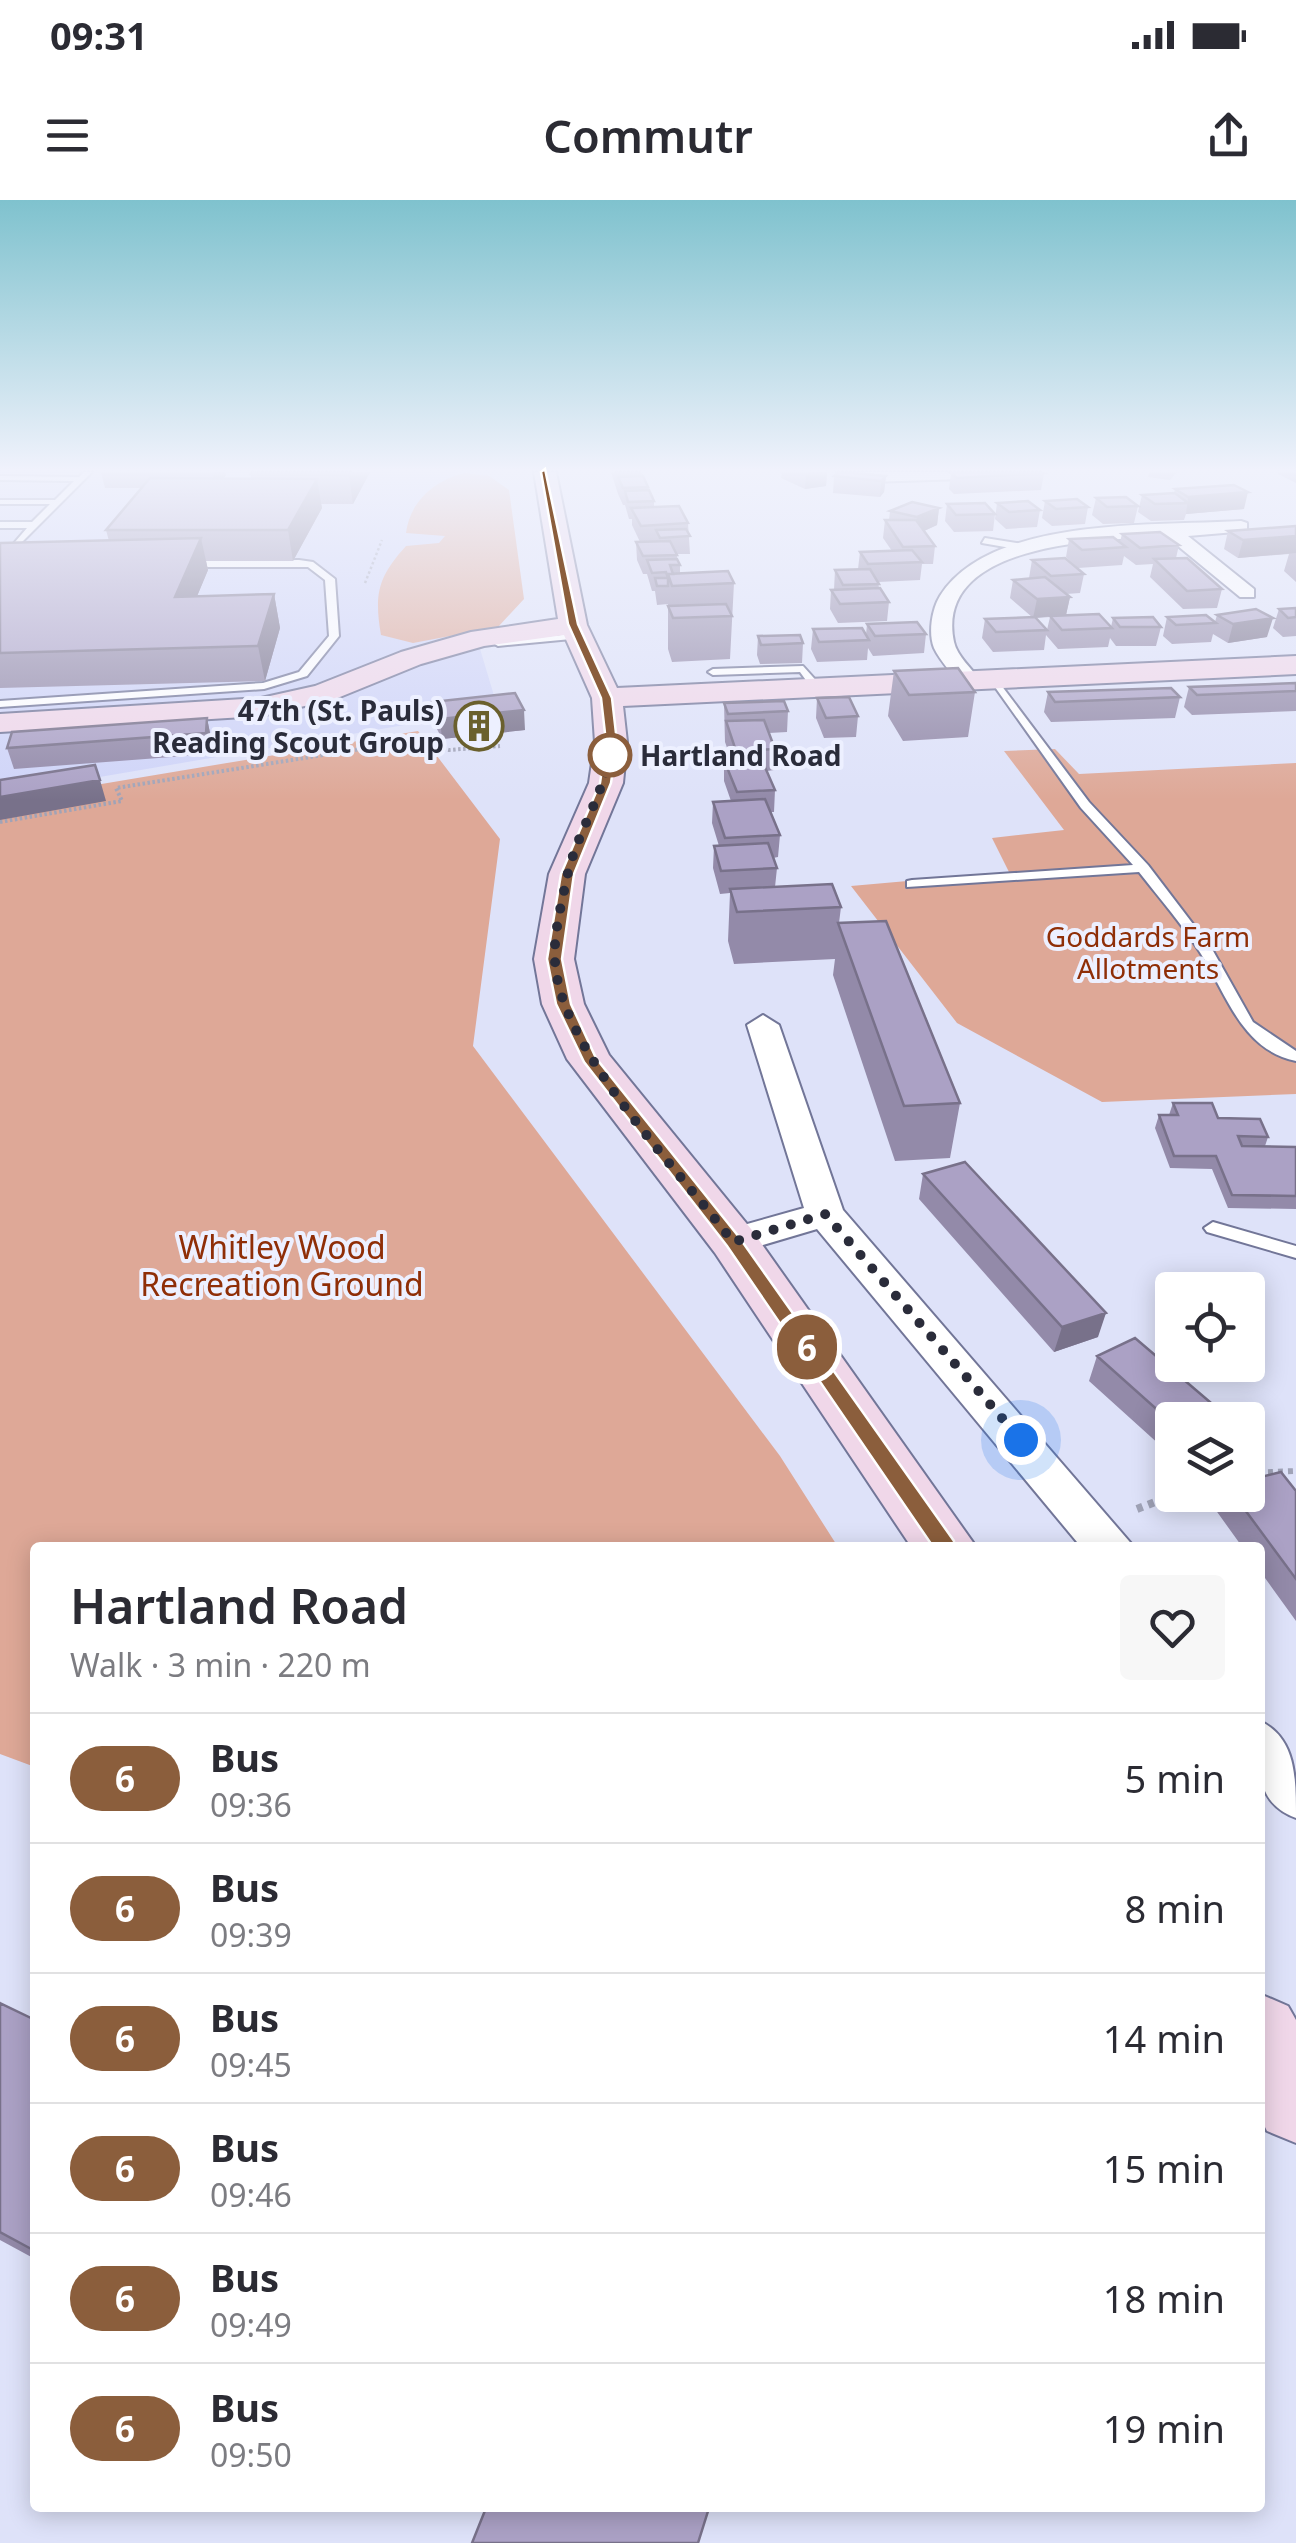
<!DOCTYPE html>
<html lang="en">
<head>
<meta charset="utf-8">
<style>
	:root { --surface:#fff; --page:#f7f7f7; --text:#2b2b33; --muted:#7c7c81; --line:#e1e1e2 }
	body { margin:0; font-family:"Noto Sans",sans-serif; background:var(--page); color:var(--text); height:100vh; display:flex; flex-direction:column; font-size:38px; white-space:nowrap }
	* { box-sizing:border-box; margin:0 }
	p { font-size:32px; color:var(--muted) }
	.icon { flex:none; width:55px; height:55px; fill:none; stroke:currentColor; stroke-width:2; stroke-linecap:round; stroke-linejoin:round }
	.map { position:relative; flex:1; overflow:hidden }
	.details { position:absolute; left:30px; top:1342px; width:1235px; height:970px; display:flex; flex-direction:column; background:var(--surface); border-radius:10px; box-shadow:0 5px 25px #0003 }
	.details>* { flex:none }
	.badge { padding:0 20px; border-radius:32px; font-size:35px; line-height:65px }
	.buttons { position:absolute; left:1155px; top:1072px; display:grid; gap:20px }
	.buttons a { display:grid; place-items:center; width:110px; height:110px; border-radius:10px; background:var(--surface); box-shadow:0 5px 25px #0003; font-size:50px }
	.you { position:absolute; width:50px; height:50px; margin:-25px; border:8px solid #fff; border-radius:50%; background:#1a73e8; box-shadow:0 0 0 15px #1a73e833 }
	.map>.badge { position:absolute; translate:-50% -50%; box-shadow:0 0 0 5px #fff }
	.round { display:grid; place-items:center; flex:none; width:105px; height:105px; border-radius:10px; background:var(--page) }
	.headline { display:flex; align-items:center; justify-content:space-between; height:170px; padding:0 40px }
	h1 { font-size:48px; font-weight:600; line-height:75px }
	ul { padding:0; list-style:none }
	li { display:flex; align-items:center; gap:30px; height:130px; padding:0 40px; border-top:2px solid var(--line) }
	li div { flex:1 }
	li b { display:block; font-size:38px }
	li em { font-style:normal }
	li .badge { min-width:110px; font-weight:700; text-align:center }
	.status { display:flex; justify-content:space-between; align-items:center; height:70px; padding:0 50px; background:var(--surface); direction:ltr }
	.status svg { height:28px; fill:currentColor }
	header { display:flex; justify-content:space-between; align-items:center; height:130px; padding:0 40px; background:var(--surface); font-size:45px; font-weight:600 }
	.map>svg:first-child { display:block }
</style>
</head>
<body>
<div class="status"><b>09:31</b><svg viewBox="0 0 49 12"><path d="M0 12V9h3v3zM5 12V6h3v6zM10 12V3h3v9zM15 12V0h3v12zM26 1h20v11H26zM47 4h2v5h-2z"/></svg></div>
<header><svg class="icon" aria-label="menu" viewBox="0 0 24 24"><path d="M4 6h16M4 12h16M4 18h16"/></svg>Commutr<svg class="icon" aria-label="share" viewBox="0 0 24 24"><path d="M12 15V3M7 8l5-5 5 5M5 13v7h14v-7"/></svg></header>
<div class="map">
<svg width="1296" height="2343" viewBox="0 0 1296 2343">
	<rect width="100%" height="100%" fill="#dee2f9"/>
	<path fill="#cfd4f8" d="M0 272H456L446 335 498 509 0 594Z"/>
	<path fill="#dea897" d="M465 273 489 276 509 290 524 399 498 427 413 443 381 435C374 394 378 377 406 346L439 343 445 336 406 333C410 301 435 280 465 273Z
		M418 531 500 639 473 846 780 1256 838 1347 35 1348V1567L0 1554V601Z
		M1055 549 1079 574 1296 563V894L1102 902 957 823 851 686 1009 672 992 638 1064 630 1004 551Z"/>
	<g fill="none" stroke-linecap="round" stroke-linejoin="round">
		<g stroke="#727698" stroke-width="4">
			<path id="lane" d="M84 272H92L15 349H9L27 328H0V322H32L50 304H0V300H55L74 281 0 280V276L79 277Z
				M985 338 1023 344 1027 347 1023 350 982 343Z
				M299 360 313 362 335 379 339 436 307 476 264 489 0 507V501L263 483 299 472 329 436 325 380 308 367H181L176 364 181 361Z
				M578 433 582 438 498 446 493 443Z
				M803 466 821 486V490H813L800 472 713 475 708 472 713 469Z
				M995 477 1089 602 1148 665 1212 749 1253 822 1296 851V861C1242 850 1227 795 1201 754 1183 725 1160 699 1139 672L907 687V681L912 680 1133 665 1081 608 990 480Z
				M1213 1022 1296 1046V1058L1207 1032 1204 1028Z"/>
		</g>
		<g stroke="#727698" stroke-width="4">
			<path id="street" d="M837 272H1030L1022 277 869 282Z
				M1241 321 1247 323V331L1188 336 1254 389V397H1240L1167 337C1103 339 933 342 954 442 957 456 972 469 980 480L977 485H961C952 473 940 461 934 448 928 433 932 409 940 396 990 316 1156 326 1241 321Z
				M763 815 779 825 843 1010 1135 1348H1082L817 1029 733 1054 719 1050 714 1041 719 1032 804 1008 747 825Z
				M1260 1521C1296 1538 1296 1577 1296 1618 1251 1601 1260 1562 1260 1521Z"/>
		</g>
		<g stroke="#727698" stroke-width="4">
			<path id="secondary" d="M534 272H556L587 425 617 488 1296 456V474L623 506 627 542 623 583 585 674 574 759 584 804 609 855 751 1029 977 1348H912L715 1053 567 859 542 804 534 759 549 674 589 583 595 542 592 498 564 435 484 446 421 464 335 499 261 516 0 532V514L261 498 315 486 401 452 471 432 558 419Z
				M1260 1794 1288 1806 1296 1820V1943L1267 1931 1260 1917Z"/>
		</g>
		<path stroke="#a0a3b7" stroke-width="2.5" stroke-dasharray="2.5 2.5" stroke-linecap="butt" d="M365 383 382 340"/>
		<path stroke="#a0a3b7" stroke-width="4" stroke-dasharray="2.5 2.5" stroke-linecap="butt" d="M0 622 122 601 116 588 411 541 449 550 500 546"/>
		<path stroke="#a0a3b7" stroke-width="6" stroke-dasharray="5 5" stroke-linecap="butt" d="M1248 1273 1296 1271"/>
		<path stroke="#a0a3b7" stroke-width="8" stroke-dasharray="6 6" stroke-linecap="butt" d="M1137 1309 1173 1295"/>
		<use href="#lane" fill="#fff" fill-rule="evenodd"/>
		<use href="#street" fill="#fff" fill-rule="evenodd"/>
		<use href="#secondary" fill="#f0d7e9" fill-rule="evenodd"/>
	</g>
	<path fill="#938aa9" fill-rule="evenodd" d="M101 272H225L226 275 224 278 251 279V274L252 272H370L353 304H321L322 308 293 361H206L208 370 197 396 274 394 280 428 265 481 0 488V343L109 341 106 330 142 288H105Z
		M611 272H640L641 276 648 287 654 301V307L688 323 690 354H677V359L680 365V373L734 383 730 459 672 462 668 449V404L657 405 655 391H652L647 374H643L637 360 636 342H640L632 325V319H629L625 305H623L618 294Z
		M782 272H827L826 286 805 289 781 278Z
		M1150 272H1177L1170 280 1148 277Z
		M1279 272H1296V283L1278 274Z
		M951 273H1044L1041 290 954 294 949 289Z
		M834 276H886L884 292 880 297 833 293Z
		M1175 289 1244 309 1186 314 1184 320 1151 321 1138 312 1142 295 1174 293Z
		M1096 298 1138 306 1134 323 1103 324 1092 315Z
		M1045 301 1088 307 1085 324 1052 326 1042 318Z
		M997 303 1040 310 1037 327 1006 329 995 319Z
		M947 304 995 314 993 331 954 332 945 321Z
		M939 308 937 325 924 331 935 346 933 364H922L920 380 878 382 879 388 889 402 887 421 838 423 830 409 831 390H834L835 370 858 369 860 352 892 351 883 338 885 320H889L890 311Z
		M1296 326V382L1284 371 1289 354 1238 358 1224 349 1228 331Z
		M1122 334 1179 345 1176 358 1222 389 1217 408 1183 409 1150 377 1153 364 1136 365 1124 356 1122 365 1078 368 1066 357 1069 339 1120 342Z
		M1032 360 1084 374 1080 393 1066 394 1070 397 1066 415 1111 427 1113 418 1161 427 1156 446H1116L1110 438 1108 447 1058 449 1046 435 1044 450 993 452 982 438 985 419 1032 417 1010 398 1013 380 1029 378ZM1050 417 1047 430 1036 418Z
		M1296 408V436L1283 437 1273 428 1279 409Z
		M1217 415 1267 437 1228 443 1213 434 1211 442 1172 444 1163 436 1167 417 1215 422Z
		M867 424 926 434 924 453 873 456 868 448 867 460 817 462 811 449 813 429 866 435Z
		M758 436 803 443 802 463 760 464 757 455Z
		M894 471 975 492 968 537 903 541 888 516Z
		M1296 483V511L1192 515 1184 507 1189 487Z
		M1048 492 1180 497 1175 518 1051 522 1044 512Z
		M817 498 858 516 856 537 824 538 816 518Z
		M432 502 525 530 442 539 434 523Z
		M724 503 788 511 787 532 769 533 775 549 774 570 767 571 775 590 774 612H771L780 635 778 657 773 658 777 668 775 687 841 707 839 723 960 903 950 958 895 961 833 775 835 759 734 764 728 741 730 693 720 694 713 668 714 646H719L712 623 713 602 731 601 724 581V560L731 559 725 542Z
		M207 518 211 538V554L14 569 7 548Z
		M1173 903 1268 937 1265 946 1296 947V1009L1228 1008 1212 969 1170 968 1155 928 1159 915H1169Z
		M923 974 1098 1137 1054 1152 919 999Z
		M1097 1156 1172 1220V1256L1089 1181Z
		M1296 1291V1421L1260 1371V1348H1243L1215 1309 1222 1295H1248Z
		M0 1803 35 1820V2059L0 2040Z"/>
	<path fill="#78718a" d="M212 272H225L226 275 216 289Z
		M351 272H370L353 304 349 275Z
		M814 272H827L826 286 805 289 806 273Z
		M886 276 884 292 880 297 881 281Z
		M317 279 322 308 293 361 288 330Z
		M1248 292 1244 309 1186 314 1188 297Z
		M939 308 937 325 915 335 917 317Z
		M1296 336V353L1238 358 1243 340Z
		M201 338 208 370 183 430 175 397Z
		M274 394 280 428 265 481 258 446Z
		M1070 397 1066 415 1033 418 1037 399Z
		M1273 418 1267 437 1228 443 1233 424Z
		M524 510 525 530 442 539 440 519Z
		M207 518 211 538V554L206 533Z
		M100 580 106 601 0 620V597Z
		M1106 1113 1098 1137 1054 1152 1062 1127Z"/>
	<path fill="#aba1c5" stroke="#78718a" stroke-width="2.5" d="M252 272H351L349 275 251 274Z
		M616 272H640L641 274H618Z
		M838 272H844L886 276 881 281 834 276Z
		M968 272H1042L1044 273 957 278 951 273Z
		M643 276 648 287 623 288 618 277Z
		M150 278 317 279 288 330H106Z
		M1234 285 1248 292 1188 297 1175 289Z
		M649 290 654 301 628 302 625 291Z
		M1175 293 1188 303 1155 304 1142 295Z
		M1126 297 1138 306 1107 307 1096 298Z
		M1077 299 1088 307 1056 309 1045 301Z
		M1028 301 1040 310 1009 312 997 303Z
		M912 302 939 308 917 317 890 311Z
		M985 303 995 314 956 315 947 304Z
		M679 306 688 323 641 326 631 308Z
		M885 320H916L935 346 903 347Z
		M1296 326V336L1243 340 1228 331Z
		M686 329 690 336 660 338 656 330Z
		M1160 332 1179 345 1140 348 1122 334Z
		M1113 337 1126 347 1082 350 1069 339Z
		M201 338 175 397 274 394 258 446 0 453V343Z
		M670 341 677 355 643 356 636 342Z
		M912 350 922 362 868 364 860 352Z
		M1065 358 1084 374 1051 376 1032 360Z
		M1187 358 1222 389 1187 391 1154 359Z
		M677 359 680 365H670L673 374H668V386H657L655 378H668L666 372 652 373 647 360Z
		M870 369 879 384 843 385 835 370Z
		M728 371 734 383 672 386 668 374Z
		M1045 377 1070 397 1037 399 1013 380Z
		M880 388 889 402 840 404 831 390Z
		M726 404 732 416 673 418 668 406Z
		M1296 408V417L1288 418 1279 409Z
		M1256 409 1273 418 1233 424 1217 415Z
		M1099 414 1112 428 1062 430 1050 416Z
		M1206 415 1216 423 1176 425 1167 417Z
		M1035 417 1047 430 996 432 985 419Z
		M1153 417 1161 427H1120L1113 418Z
		M917 422 926 434 875 436 867 424Z
		M862 428 869 440 819 442 813 429Z
		M800 435 803 443 761 445 758 436Z
		M958 468 975 492 909 495 894 471Z
		M1296 483V491L1197 495 1189 487Z
		M1171 488 1180 497 1055 502 1048 492Z
		M515 493 524 510 440 519 432 502Z
		M849 497 858 516 826 518 817 498Z
		M784 501 788 511 728 514 724 503Z
		M207 518 206 533 7 548 12 532Z
		M764 520 775 549 736 551 726 521Z
		M761 558 775 590 737 592 724 560Z
		M95 565 100 580 0 597V580Z
		M765 599 780 635 725 638 713 602Z
		M768 643 777 668 721 671 714 646Z
		M832 684 841 707 737 712 730 689Z
		M886 721 960 903 904 906 838 723Z
		M1173 903H1212L1218 918 1260 919 1268 937 1238 936 1242 946 1296 947V996L1232 995 1216 956H1174L1159 915H1178Z
		M965 962 1106 1113 1062 1127 923 974Z
		M1135 1138 1231 1220H1172V1223L1097 1156Z
		M1281 1272 1296 1291V1379L1234 1295H1248V1280Z
		M0 1803 35 1820V2051L0 2032Z
		M486 2308H709L698 2343H472Z"/>
	<linearGradient id="sky" x2="0" y2="1"><stop stop-color="#7fc2ce"/><stop offset="0.45" stop-color="#f0f2fc"/><stop offset="1" stop-color="#f0f2fc" stop-opacity="0"/></linearGradient>
	<rect width="1296" height="600" fill="url(#sky)"/>
	<path fill="#8b5e3c" stroke="#fff" stroke-width="2.5" d="M545 269 578 424 612 498 617 542 611 583 574 674 562 759 571 804 596 858 739 1037 954 1341V1354H938L727 1046 584 862 556 804 547 759 561 674 600 583 606 542 601 498 568 424 541 272Z"/>
	<g fill="none" stroke-linecap="round" stroke-linejoin="round">
		<path stroke="#2a2c3a" stroke-width="10" stroke-dasharray="0 18" d="M610 555C602 598 576 635 567 677 562 702 553 735 555 761 559 849 679 970 733 1042L825 1014 1021 1240"/>
	</g>
	<defs>
		<g id="building-ring" transform="scale(2.5)"><circle r="9.5" fill="#edf0ff" stroke="#6a602d" stroke-width="1.5"/><path d="M-4-6H4V6H1V3H-1V6H-4ZM-2.5-4.3h1.7v1.8h-1.7ZM.8-4.3h1.7v1.8H.8ZM-2.5-1h1.7V.8h-1.7ZM.8-1h1.7V.8H.8Z" fill="#6a602d"/></g>
	</defs>
	<g fill-rule="evenodd">
		<use href="#building-ring" x="479" y="526"/>
	</g>
	<circle fill="#fff" stroke="#8b5e3c" stroke-width="5" cx="610" cy="555" r="20"/>
	<g text-anchor="middle" dominant-baseline="central" stroke-width="8" stroke-linejoin="round" paint-order="stroke">
		<g font-size="28" font-weight="bold" fill="#2a2c3a" stroke="#edf0ff" text-anchor="end">
			<text x="444" y="510">47th (St. Pauls)<tspan x="444" dy="32">Reading Scout Group</tspan></text>
		</g>
		<g font-size="28" font-weight="bold" fill="#2a2c3a" stroke="#edf0ff" text-anchor="start">
			<text x="640" y="555">Hartland Road</text>
		</g>
		<g font-size="28" fill="#8f2e07" stroke="#edf0ff">
			<text x="1148" y="736">Goddards Farm<tspan x="1148" dy="32">Allotments</tspan></text>
		</g>
		<g font-size="32" fill="#8f2e07" stroke="#edf0ff">
			<text x="282" y="1046">Whitley Wood<tspan x="282" dy="37">Recreation Ground</tspan></text>
		</g>
	</g>
</svg>
<div class="buttons">
<a><svg class="icon" aria-label="locate" viewBox="0 0 24 24"><circle cx="12" cy="12" r="6"/><path d="M12 2v4M12 18v4M2 12h4M18 12h4"/></svg></a>
<a><svg class="icon" aria-label="layers" viewBox="0 0 24 24"><path d="M12 4l9 5-9 5-9-5zM3 14l9 5 9-5"/></svg></a>
</div>
<div class="you" style="left:1021px;top:1240px"></div>
<b class="badge" style="left:807px;top:1147px;background:#8b5e3c;color:#fff">6</b>
<section class="details">
<div class="headline"><div><h1>Hartland Road</h1><p>Walk · 3 min · 220 m</p></div><a class="round"><svg class="icon" aria-label="heart" viewBox="0 0 24 24"><path d="M12 20l-8-8c-3-5 5-10 8-4 3-6 11-1 8 4z"/></svg></a></div>
<ul>
<li><span class="badge" style="background:#8b5e3c;color:#fff">6</span><div><b>Bus</b><p>09:36</p></div><em>5 min</em></li>
<li><span class="badge" style="background:#8b5e3c;color:#fff">6</span><div><b>Bus</b><p>09:39</p></div><em>8 min</em></li>
<li><span class="badge" style="background:#8b5e3c;color:#fff">6</span><div><b>Bus</b><p>09:45</p></div><em>14 min</em></li>
<li><span class="badge" style="background:#8b5e3c;color:#fff">6</span><div><b>Bus</b><p>09:46</p></div><em>15 min</em></li>
<li><span class="badge" style="background:#8b5e3c;color:#fff">6</span><div><b>Bus</b><p>09:49</p></div><em>18 min</em></li>
<li><span class="badge" style="background:#8b5e3c;color:#fff">6</span><div><b>Bus</b><p>09:50</p></div><em>19 min</em></li>
</ul>
</section>
</div>
</body>
</html>
